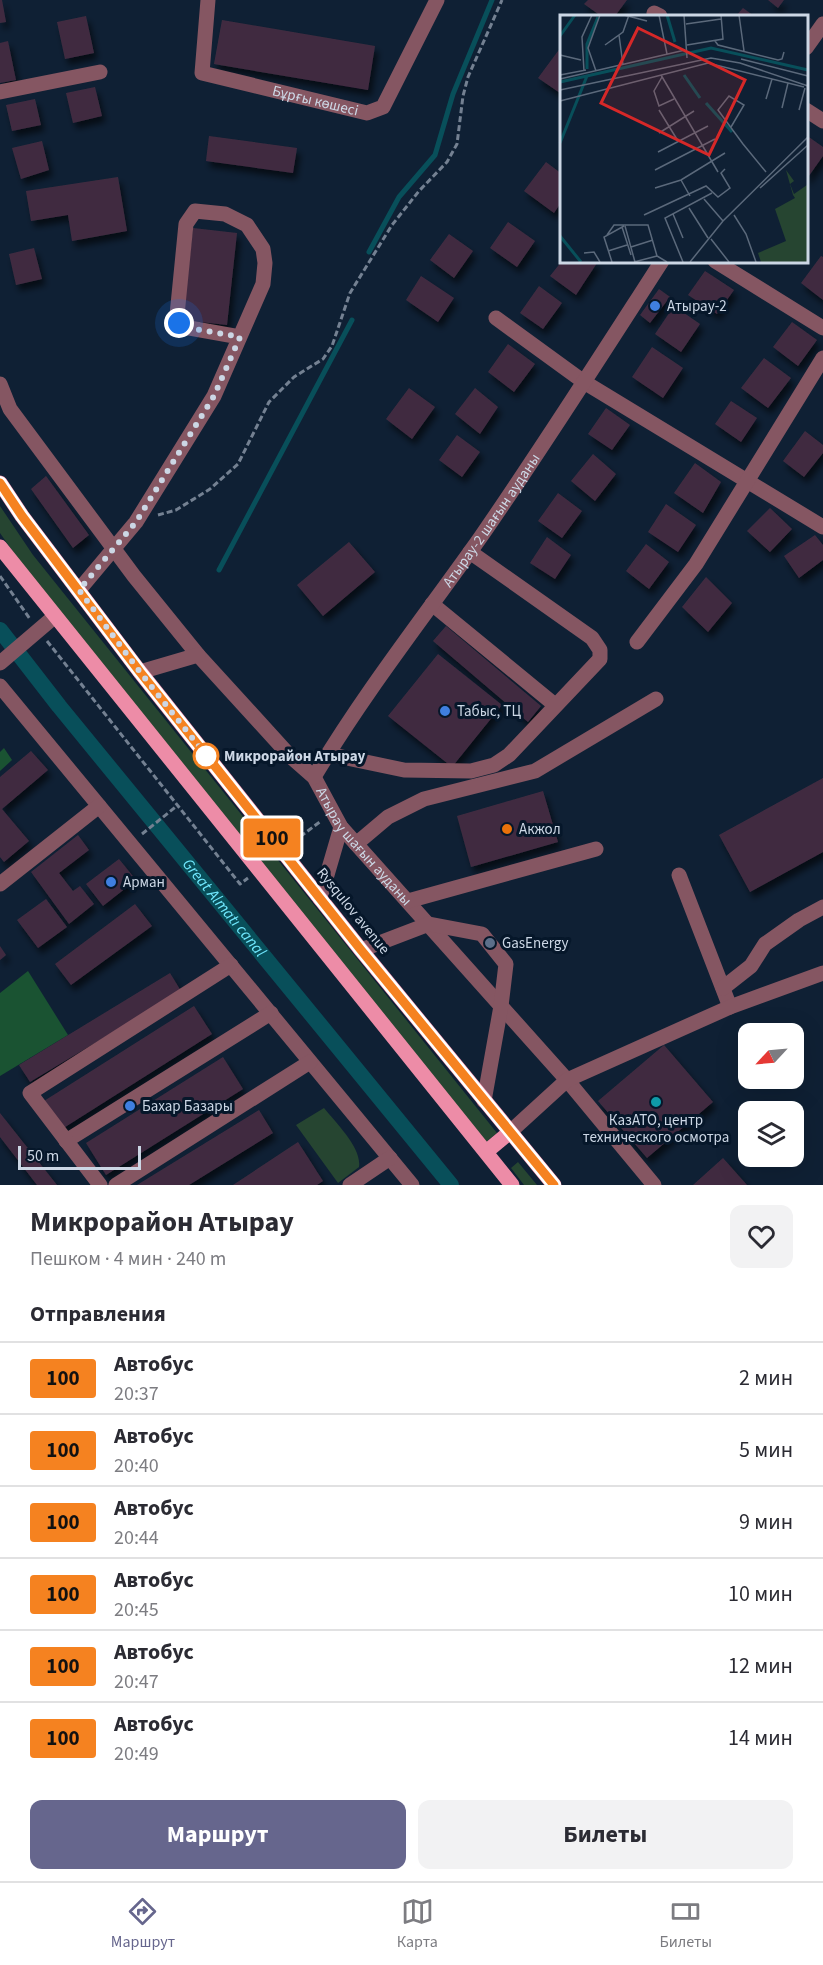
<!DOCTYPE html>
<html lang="ru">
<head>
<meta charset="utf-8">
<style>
	:root { --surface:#fff; --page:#f2f2f3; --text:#2b2b33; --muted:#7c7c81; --line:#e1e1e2; --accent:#66668d }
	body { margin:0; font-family:"Source Sans 3",sans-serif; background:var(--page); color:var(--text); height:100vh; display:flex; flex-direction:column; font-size:22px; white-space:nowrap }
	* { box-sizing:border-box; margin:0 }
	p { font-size:20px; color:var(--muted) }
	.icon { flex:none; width:33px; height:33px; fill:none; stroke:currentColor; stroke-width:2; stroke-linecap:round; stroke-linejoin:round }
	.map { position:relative; height:1185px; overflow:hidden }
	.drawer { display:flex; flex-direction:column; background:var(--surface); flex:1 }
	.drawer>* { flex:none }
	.badge { padding:0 12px; border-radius:4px; font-size:21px; line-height:39px }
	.needle { width:39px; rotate:244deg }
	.buttons { position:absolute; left:738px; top:1023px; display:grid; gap:12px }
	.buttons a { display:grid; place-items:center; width:66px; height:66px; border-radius:12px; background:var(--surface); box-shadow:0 6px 24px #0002; font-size:30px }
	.scale { position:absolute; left:18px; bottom:15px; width:123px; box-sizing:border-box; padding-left:6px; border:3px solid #ccd7e5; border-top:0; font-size:16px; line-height:21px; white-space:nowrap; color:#ccd7e5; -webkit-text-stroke:4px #06172a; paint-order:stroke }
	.you { position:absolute; width:30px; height:30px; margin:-15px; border:4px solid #fff; border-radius:50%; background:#1a73e8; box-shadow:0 0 0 9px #1a73e833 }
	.map>.badge { position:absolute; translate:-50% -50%; box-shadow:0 0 0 3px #fff }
	h2 { padding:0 30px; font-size:22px; line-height:54px }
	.round { display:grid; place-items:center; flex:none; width:63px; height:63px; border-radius:12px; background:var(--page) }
	.overview { display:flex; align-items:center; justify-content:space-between; height:102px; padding:0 30px }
	h1 { font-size:28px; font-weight:700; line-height:45px }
	.primary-button { display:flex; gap:12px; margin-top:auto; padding:12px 30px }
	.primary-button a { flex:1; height:69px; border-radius:12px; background:var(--accent); color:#fff; font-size:24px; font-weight:700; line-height:69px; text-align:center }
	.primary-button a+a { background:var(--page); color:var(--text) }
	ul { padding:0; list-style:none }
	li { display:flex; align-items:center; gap:18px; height:72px; padding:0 30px; border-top:2px solid var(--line) }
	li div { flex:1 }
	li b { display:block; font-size:22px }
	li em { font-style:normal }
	li .badge { min-width:66px; font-weight:700; text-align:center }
	.menu { display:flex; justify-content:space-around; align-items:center; height:84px; border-top:2px solid var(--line); background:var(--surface); font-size:16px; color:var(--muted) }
	.menu a { display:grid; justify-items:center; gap:3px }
	.menu .active { color:var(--accent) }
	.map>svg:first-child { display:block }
</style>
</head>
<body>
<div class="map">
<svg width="823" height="1185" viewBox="0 0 823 1185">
	<defs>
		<filter id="shadow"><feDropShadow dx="3.5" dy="6" stdDeviation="3" flood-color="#0009"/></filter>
	</defs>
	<rect width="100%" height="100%" fill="#0f2034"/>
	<path fill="#264531" d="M0 506 33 555 497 1133 486 1142 23 566 0 533Z
		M324 1108C336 1123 362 1148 359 1167L338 1183 296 1125Z
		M518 1162 537 1185H524L511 1168Z"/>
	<path fill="#1a5332" d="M4 748 12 760 0 771V752Z
		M28 971 68 1035 0 1076V993Z"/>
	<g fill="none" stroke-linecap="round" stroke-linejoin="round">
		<path stroke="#084f5a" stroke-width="5" d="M369 252 399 197 435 155 453 94 492 0
			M219 570 352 320"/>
		<path stroke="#084f5a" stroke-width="16" id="s1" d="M0 630 59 706 451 1185"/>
	</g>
	<path fill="#412c40" filter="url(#shadow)" d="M0 0H2L6 22 0 23Z
		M588 0H627L615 16H601L584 4Z
		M768 0H784L778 8Z
		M743 8 754 16H736Z
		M86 16 94 53 65 59 57 22Z
		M222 20 375 46 368 90 214 64Z
		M8 41 16 80 0 83V43Z
		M561 47 562 91 560 93 538 78Z
		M95 87 102 116 73 123 66 93Z
		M35 99 41 125 12 131 6 105Z
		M806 135 823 147V156L806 180Z
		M209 136 297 148 293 173 206 161Z
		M42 141 49 170 21 179 12 148Z
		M546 162 562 174V201L554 213 524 191Z
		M118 177 127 231 72 241 68 215 31 221 26 191Z
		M508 222 535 241 517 267 490 248Z
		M193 228 237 233 227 325 183 320Z
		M449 234 473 251 454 278 430 260Z
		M34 248 42 279 16 285 9 254Z
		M821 256 823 257V300L801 283Z
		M562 261H594L597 263 576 295 550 276Z
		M705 271 734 290 717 314 688 295Z
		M421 276 454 298 438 322 406 300Z
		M539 286 562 303 543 329 520 313Z
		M659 289 670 297 650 323 640 315Z
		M674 306 700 324 681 352 655 334Z
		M792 322 817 340 798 366 773 347Z
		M508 344 535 364 514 392 488 372Z
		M652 347 683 368 663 398 632 377Z
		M764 358 791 378 768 408 741 388Z
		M409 388 435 407 412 439 386 419Z
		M475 388 498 407 480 434 455 414Z
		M731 401 757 418 741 442 715 424Z
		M606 408 630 425 612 450 588 434Z
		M805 431 823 445V453L804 477 783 461Z
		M457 435 480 452 462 477 439 460Z
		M593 454 616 474 595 501 571 481Z
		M695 463 721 482 703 513 674 493Z
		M46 476 89 535 73 548 31 489Z
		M558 493 582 511 562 538 538 521Z
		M666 504 696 525 678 552 648 532Z
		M770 508 792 529 770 552 747 531Z
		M815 535 823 545V560L799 578 784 556Z
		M547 537 571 555 555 579 530 563Z
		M349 542 375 572 323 616 297 585Z
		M646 544 669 562 649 589 626 571Z
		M706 577 732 603 708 632 682 607Z
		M446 626 541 706 528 722 433 641Z
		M438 654 502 705 452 767 388 716Z
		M31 751 48 770 2 809 29 841 4 862 0 857V777Z
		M823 778V852L750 892 719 835Z
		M543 791 558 842 471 867 457 816Z
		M78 835 89 850 59 873 73 891 80 886 94 904 69 924 31 872Z
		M119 859 136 880 103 906 86 884Z
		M46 899 67 927 38 948 17 920Z
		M135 904 152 926 71 985 55 964Z
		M0 946 6 955 0 960Z
		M170 973 181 991 30 1082 19 1065Z
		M194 1006 212 1034 62 1129 44 1101Z
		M664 1045 713 1102 647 1158 598 1101Z
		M223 1057 243 1089 106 1175 86 1143Z
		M259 1110 273 1133 189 1185H137Z
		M0 1113 57 1185H37L0 1137Z
		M298 1142 323 1181 317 1185H233Z
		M723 1158 747 1185H693Z"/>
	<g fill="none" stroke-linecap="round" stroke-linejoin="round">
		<path stroke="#748192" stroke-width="3" stroke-dasharray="6 3" stroke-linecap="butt" d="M158 515 176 510 210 489 238 464 269 402 294 377 323 359 332 346 350 293 392 225 419 191 447 162 457 144 463 96 468 77 502 0
			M0 576 30 619
			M47 641 240 884 248 878
			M142 834 178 805
			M293 842 321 821"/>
		<g stroke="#855662" stroke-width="15">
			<path id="s2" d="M208 0 202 73 367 113 383 107 437 0"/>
			<path d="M654 13 660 16"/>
			<path d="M806 48 823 24"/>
			<path d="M0 92 100 72"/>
			<path d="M806 110 823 121"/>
			<path d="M715 261 823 328"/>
			<path d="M496 318 584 382 823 527"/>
			<path id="s3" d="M0 384 10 409 134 576 198 655 290 756 314 777 341 827 567 1080 654 1185"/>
			<path d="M79 590 136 522 214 396 263 284 265 263 263 249 247 225 225 214 195 211 186 224 177 315 179 323 184 327 240 337"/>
			<path d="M432 604 555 705"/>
			<path d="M637 642 696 564 823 358"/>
			<path d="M0 663 54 617"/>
			<path d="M140 672 198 655"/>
			<path d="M0 686 412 1185"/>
			<path d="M328 754 404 770 471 771 494 765 509 755 600 659V650L592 638 470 552"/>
			<path id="s4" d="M314 777C364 693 424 617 480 538 543 447 602 354 662 261"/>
			<path d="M356 844 388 817 424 799 535 771 656 699"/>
			<path d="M679 875 730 1007"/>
			<path d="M0 884 99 806"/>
			<path d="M320 899 341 827"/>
			<path d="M408 901 596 849"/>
			<path d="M361 950 429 924 482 934 506 964 501 1006 484 1101"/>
			<path d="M723 988 751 966 765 944 799 920 823 907"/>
			<path d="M510 1132 567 1080 730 1007 823 973"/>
			<path d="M66 1141 271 1013"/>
			<path d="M100 1185 30 1093 231 965"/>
			<path d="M116 1185 310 1062"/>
			<path d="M350 1185 390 1158"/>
		</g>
		<path stroke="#ed8ca7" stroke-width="15" d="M0 483 22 516 140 672 361 950 554 1185
			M0 547 512 1185
			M486 1152 510 1132"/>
	</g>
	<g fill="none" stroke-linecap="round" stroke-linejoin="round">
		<g stroke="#fff" stroke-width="14">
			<path id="line" d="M0 483 22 516 140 672 361 950 554 1185"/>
		</g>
		<use href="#line" stroke="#f58220" stroke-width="9"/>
		<path stroke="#ccd7e5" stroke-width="6" stroke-dasharray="0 10.8" d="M179 323 184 327 240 337 214 396 136 522 79 590 140 672 212 763 206 756"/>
	</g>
	<g fill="#3f7fe0" stroke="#06172a" stroke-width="2">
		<circle cx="655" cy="306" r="6"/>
		<circle cx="445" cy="711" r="6"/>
		<circle cx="111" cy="882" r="6"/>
		<circle cx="130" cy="1106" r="6"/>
	</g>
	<circle fill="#fff" stroke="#f58220" stroke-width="3" cx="206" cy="756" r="12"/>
	<circle fill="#e8710a" stroke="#06172a" stroke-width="2" cx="507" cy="829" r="6"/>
	<circle fill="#5c6f8a" stroke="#06172a" stroke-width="2" cx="490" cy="943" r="6"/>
	<circle fill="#0f9aa8" stroke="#06172a" stroke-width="2" cx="656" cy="1102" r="6"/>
	<g text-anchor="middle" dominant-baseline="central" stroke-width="6" stroke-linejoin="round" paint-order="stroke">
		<g font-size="15" fill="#ccd7e5" stroke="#06172a">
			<text stroke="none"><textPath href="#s2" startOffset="190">Бұрғы көшесі</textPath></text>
			<text stroke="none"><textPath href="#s4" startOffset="312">Атырау-2 шағын ауданы</textPath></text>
			<text stroke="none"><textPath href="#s3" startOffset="591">Атырау шағын ауданы</textPath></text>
			<text transform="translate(353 911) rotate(51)">Rysqulov avenue</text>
		</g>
		<g font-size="15" fill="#ccd7e5" stroke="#06172a" text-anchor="start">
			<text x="667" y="306">Атырау-2</text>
			<text x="457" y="711">Табыс, ТЦ</text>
			<text x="519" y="829">Акжол</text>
			<text x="123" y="882">Арман</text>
			<text x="502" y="943">GasEnergy</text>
			<text x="142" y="1106">Бахар Базары</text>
			<text x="656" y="1120" text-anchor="middle">КазАТО, центр<tspan x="656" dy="17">технического осмотра</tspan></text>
		</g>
		<g font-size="15" font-weight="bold" fill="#ccd7e5" stroke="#06172a" text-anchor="start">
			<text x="224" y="756">Микрорайон Атырау</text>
		</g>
		<g font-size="16" font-style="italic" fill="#70e8fe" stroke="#06172a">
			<text stroke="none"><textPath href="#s1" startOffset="357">Great Almatı canal</textPath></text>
		</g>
	</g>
	<g transform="translate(560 15)">
		<rect width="248" height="248" fill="#0f2034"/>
		<path d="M226 155 234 166 230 169 234 179 247 170V247H201L198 238 226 226 215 194 235 183 233 180Z" fill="#264531"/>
		<path fill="none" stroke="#084f5a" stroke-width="3" d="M107 0 115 27M0 21 15 0M27 54V29L38 2M124 60 140 83M0 67 151 33 248 55M146 88 172 117M0 128 27 61M0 221 21 247"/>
		<path fill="none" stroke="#5b697b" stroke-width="1.5" d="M64 0 87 6M99 0 107 39M124 0 127 43M179 0 184 36M126 9 161 4M59 20 63 50M155 26 158 30 218 45 222 44 224 37M45 30 63 17 69 0M127 30 163 24 161 0M0 40 21 45M181 44 248 61M24 56 22 22 32 0M36 56 28 33 40 0M0 60 26 55M101 60 158 157M102 62 94 76 99 91 114 84M0 64 125 35M0 75 151 43 180 48 248 71M206 84 212 64M0 86 148 48 244 72M222 93 228 68M99 95 118 126M239 95 245 73M171 112 184 90 169 81 158 95 183 129 206 157M99 118 134 96M98 137 148 111M95 155 155 124M121 165 130 181M95 173 121 165 165 138M200 173 248 130M144 184 163 206M129 193 148 223M113 199 123 223M84 200 146 171 158 182 170 173 161 158 165 154M174 200 186 219 196 247M65 211 75 247M62 212 71 240M47 220 54 210H88L97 241 107 247M151 224 169 247M71 232 93 225M48 236 67 230M24 238 34 237 40 247M52 247 44 222 64 211M74 247 97 241M123 247 105 203 152 178M130 247 163 206 248 122"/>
		<path fill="#d62828" fill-opacity="0.15" stroke="#d62828" stroke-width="3" d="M78 13 185 65 149 140 41 88Z"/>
		<rect width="248" height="248" fill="none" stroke="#ccd7e5" stroke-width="3"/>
	</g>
</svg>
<div class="buttons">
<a><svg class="needle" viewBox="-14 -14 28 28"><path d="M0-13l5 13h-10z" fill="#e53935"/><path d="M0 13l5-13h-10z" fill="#7c7c81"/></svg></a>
<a><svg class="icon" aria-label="layers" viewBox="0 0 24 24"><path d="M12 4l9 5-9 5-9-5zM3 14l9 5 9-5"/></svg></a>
</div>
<div class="scale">50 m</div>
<div class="you" style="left:179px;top:323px"></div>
<b class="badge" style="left:272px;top:838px;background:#f58220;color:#111">100</b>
</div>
<section class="drawer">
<div class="overview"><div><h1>Микрорайон Атырау</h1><p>Пешком · 4 мин · 240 m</p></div><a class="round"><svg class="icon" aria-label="heart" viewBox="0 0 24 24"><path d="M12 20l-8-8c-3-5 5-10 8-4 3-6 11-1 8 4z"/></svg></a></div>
<h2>Отправления</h2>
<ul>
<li><span class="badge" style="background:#f58220;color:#111">100</span><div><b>Автобус</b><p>20:37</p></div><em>2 мин</em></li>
<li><span class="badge" style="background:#f58220;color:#111">100</span><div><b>Автобус</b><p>20:40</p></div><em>5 мин</em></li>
<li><span class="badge" style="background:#f58220;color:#111">100</span><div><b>Автобус</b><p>20:44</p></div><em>9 мин</em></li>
<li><span class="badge" style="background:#f58220;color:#111">100</span><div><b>Автобус</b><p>20:45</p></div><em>10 мин</em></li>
<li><span class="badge" style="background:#f58220;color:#111">100</span><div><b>Автобус</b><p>20:47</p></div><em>12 мин</em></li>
<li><span class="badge" style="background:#f58220;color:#111">100</span><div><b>Автобус</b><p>20:49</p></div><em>14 мин</em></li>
</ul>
<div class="primary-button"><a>Маршрут</a><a>Билеты</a></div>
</section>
<nav class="menu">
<a class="active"><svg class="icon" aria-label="directions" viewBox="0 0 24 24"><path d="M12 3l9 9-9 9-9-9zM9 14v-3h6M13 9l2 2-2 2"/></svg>Маршрут</a>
<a><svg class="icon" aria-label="map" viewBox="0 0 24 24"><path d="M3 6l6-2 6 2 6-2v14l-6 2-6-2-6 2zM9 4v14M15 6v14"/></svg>Карта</a>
<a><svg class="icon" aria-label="tickets" viewBox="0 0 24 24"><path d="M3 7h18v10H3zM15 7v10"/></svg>Билеты</a>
</nav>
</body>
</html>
